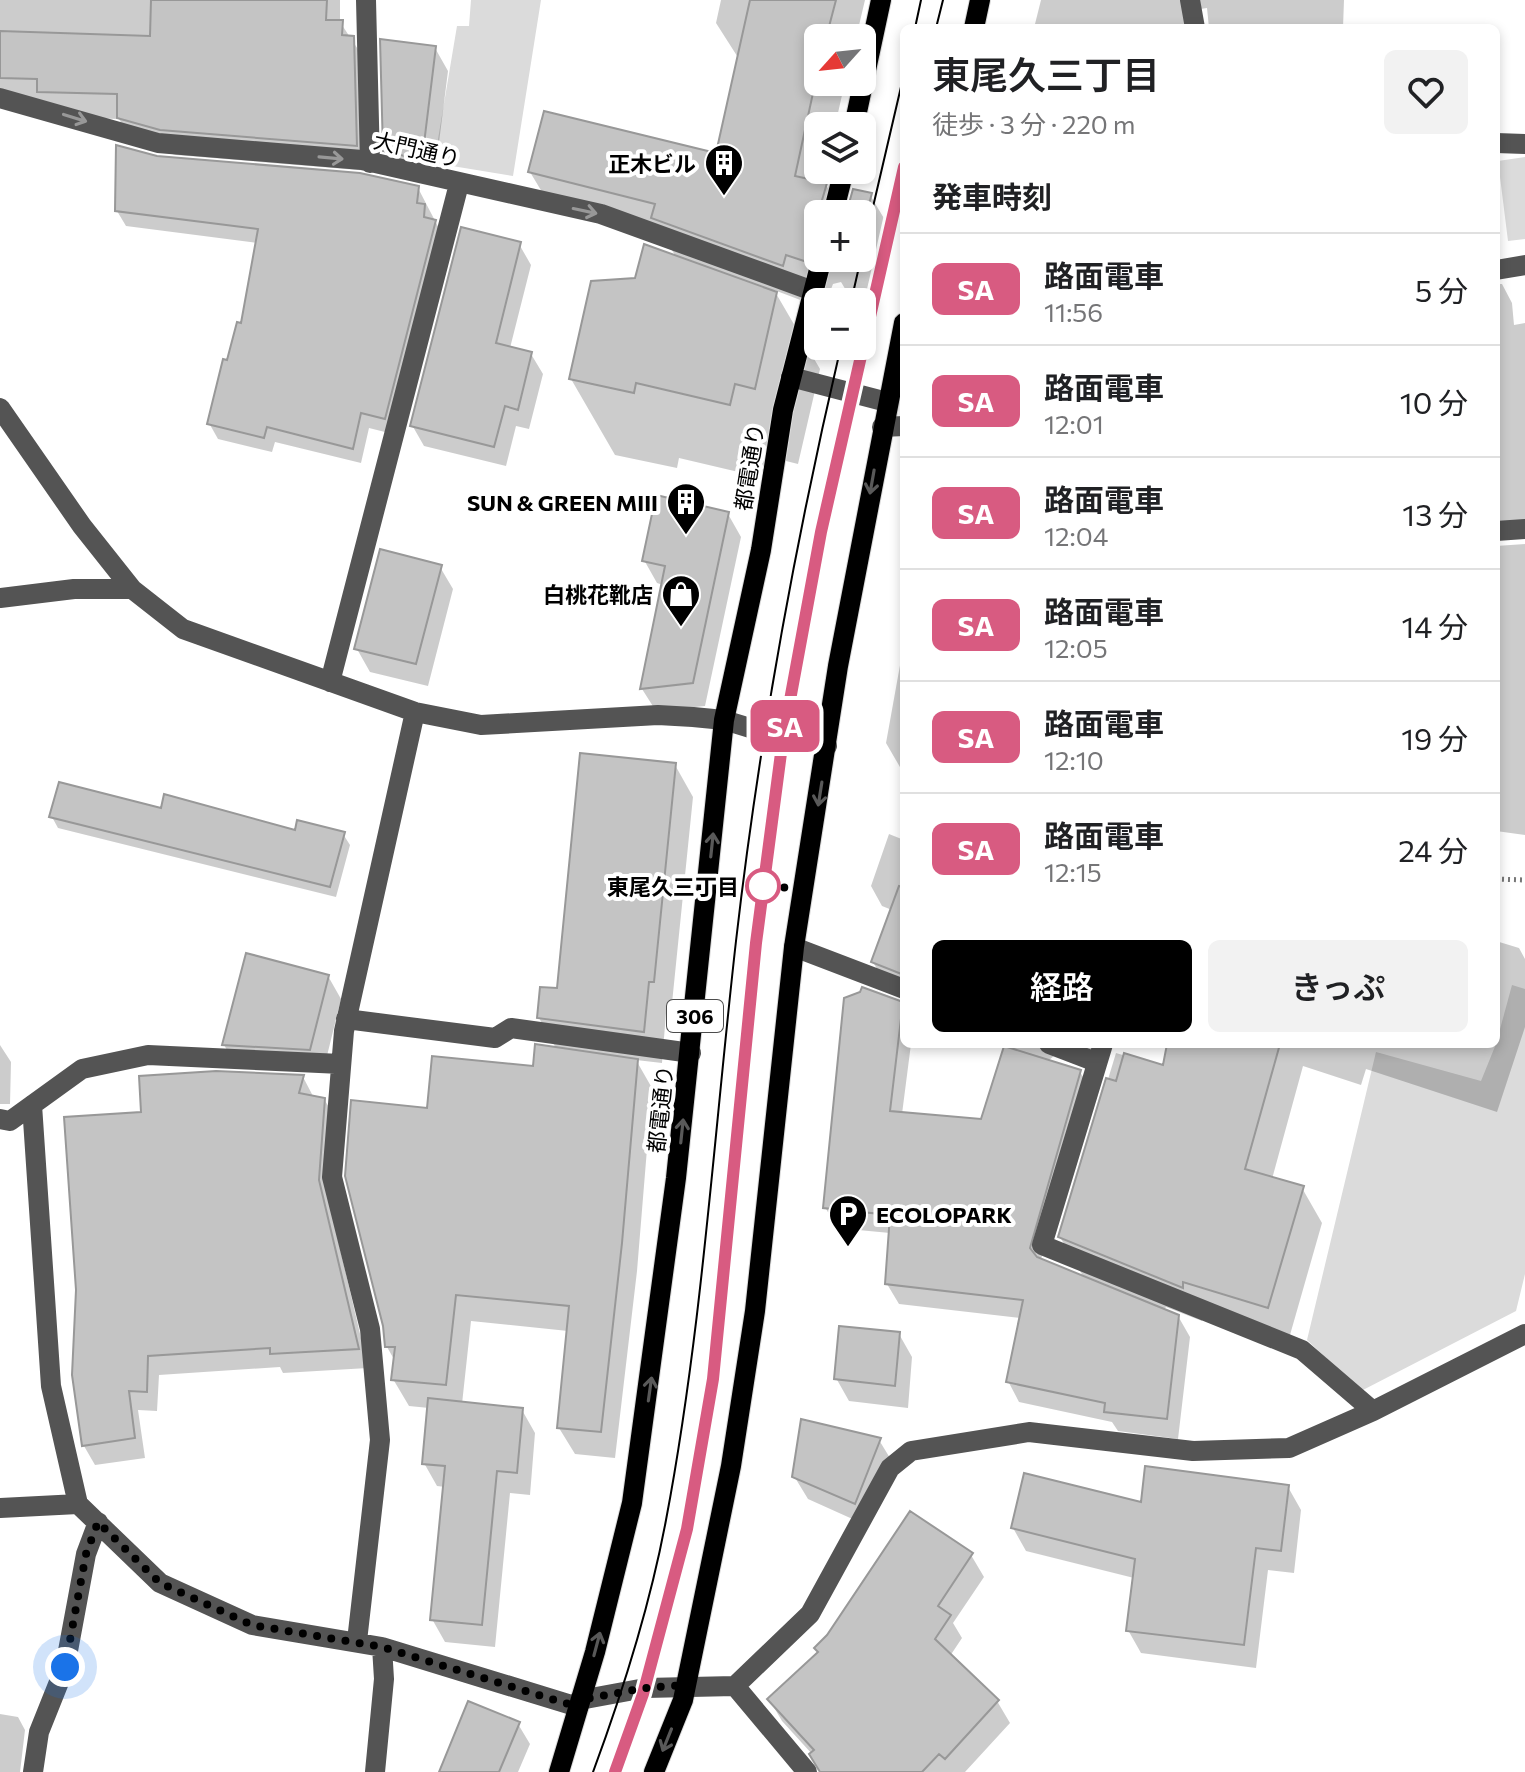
<!DOCTYPE html>
<html lang="ja">
<head>
<meta charset="utf-8">
<style>
	:root { --surface:#fff; --page:#f2f2f2; --text:#202124; --muted:#757577; --line:#e0e0e0; --accent:#000 }
	body { margin:0; font-family:Commissioner,"Noto Sans JP",sans-serif; background:var(--page); color:var(--text); height:100vh; display:flex; flex-direction:column; font-size:30px; white-space:nowrap }
	* { box-sizing:border-box; margin:0 }
	p { font-size:26px; color:var(--muted) }
	.icon { flex:none; width:44px; height:44px; fill:none; stroke:currentColor; stroke-width:2; stroke-linecap:round; stroke-linejoin:round }
	.map { position:relative; flex:1; overflow:hidden }
	.sheet { position:absolute; left:900px; top:24px; width:600px; height:1024px; display:flex; flex-direction:column; background:var(--surface); border-radius:12px; box-shadow:0 4px 12px #0003 }
	.sheet>* { flex:none }
	.badge { padding:0 16px; border-radius:12px; font-size:28px; line-height:52px }
	.needle { width:52px; rotate:243deg }
	.tools { position:absolute; left:804px; top:24px; display:grid; gap:16px }
	.tools a { display:grid; place-items:center; width:72px; height:72px; border-radius:12px; background:var(--surface); box-shadow:0 4px 12px #0003; font-size:40px }
	.you { position:absolute; width:40px; height:40px; margin:-20px; border:6px solid #fff; border-radius:50%; background:#1a73e8; box-shadow:0 0 0 12px #1a73e833 }
	.map>.badge { position:absolute; translate:-50% -50%; box-shadow:0 0 0 4px #fff }
	h2 { padding:0 32px; font-size:30px; line-height:72px }
	.round { display:grid; place-items:center; flex:none; width:84px; height:84px; border-radius:12px; background:var(--page) }
	.headline { display:flex; align-items:center; justify-content:space-between; height:136px; padding:0 32px }
	h1 { font-size:38px; font-weight:600; line-height:60px }
	.action { display:flex; gap:16px; margin-top:auto; padding:16px 32px }
	.action a { flex:1; height:92px; border-radius:12px; background:var(--accent); color:#fff; font-size:32px; font-weight:600; line-height:92px; text-align:center }
	.action a+a { background:var(--page); color:var(--text) }
	ul { padding:0; list-style:none }
	li { display:flex; align-items:center; gap:24px; height:112px; padding:0 32px; border-top:2px solid var(--line) }
	li div { flex:1 }
	li b { display:block; font-size:30px }
	li em { font-style:normal }
	li .badge { min-width:88px; font-weight:700; text-align:center }
	.map>svg:first-child { display:block }
</style>
</head>
<body>
<div class="map">
<svg width="1525" height="1772" viewBox="0 0 1525 1772">
	<rect width="100%" height="100%" fill="#fff"/>
	<path fill="#dbdbdb" d="M471 0H541L513 176 434 163 457 26H469Z
		M1525 157V239L1508 241 1498 161Z
		M1512 985 1525 989V1274L1516 1311 1361 1391 1307 1340 1376 1052 1481 1081 1496 1044Z"/>
	<path fill="#0003" d="M0 0H340V22L367 63 370 171 176 155 133 143 119 119 54 117 0 103Z
		M721 0H865L856 38H818V82H845L835 126H818V170H824L821 184 826 185 843 214H818V258H862V214H847L870 195 891 230 870 311 862 308V302H853L841 282 833 284 828 297 806 289 803 301 774 290 820 369 798 464 778 459 773 480 679 458 677 468 615 455 571 379 676 257 663 235 551 207 530 172 717 155 739 59 716 23Z
		M1041 0H1344L1343 28H1209L1207 8 1194 10 1190 28H1034Z
		M435 48 448 71 434 182 398 174 385 151Z
		M157 158 418 188 444 238 393 434 369 428 361 463 275 442 272 452 218 439 209 423 243 326 257 243 126 226 117 211Z
		M519 244 531 265 510 348 531 354 543 374 529 429 516 426 506 466 424 446 412 425Z
		M1496 284H1502L1512 303 1514 325 1525 323V536L1496 533Z
		M728 514 741 537 705 706 656 711 642 689 663 585 657 583 644 560Z
		M1525 544V835L1496 831V546Z
		M440 567 453 589 428 686 370 672 357 649Z
		M904 643V774L886 743Z
		M675 765 693 797 671 1013H666L662 1063 636 1060 652 1088 637 1271 615 1458 575 1454 559 1428 568 1331 471 1321 462 1404 522 1410 535 1433 530 1495 510 1493 495 1647 445 1642 432 1619 445 1487 437 1486 424 1463 429 1408 409 1406 393 1379 395 1361 387 1347 429 1111 535 1068 557 1050 539 1018 559 990Z
		M162 810 296 833 343 834 350 845 336 897 58 828 52 817Z
		M889 834 904 840V990L885 983 873 962 892 910 882 906 871 886Z
		M1496 941 1519 948 1525 959V1027L1497 1112 1366 1069 1361 1085 1303 1066 1272 1179 1302 1188 1322 1223 1288 1342 1203 1316 1202 1321 1166 1307 1164 1310 1178 1316 1190 1337 1178 1439 1118 1431 1112 1422 1019 1402 1008 1381 1021 1318 899 1304 887 1284 890 1233 837 1228 825 1207 901 1003 904 1044H911L902 1114 983 1121 1007 1044H1109L1100 1065 1060 1051 1049 1060 1080 1072 1092 1092 1041 1259 1083 1276 1060 1237 1116 1053 1227 1086 1240 1044H1496Z
		M248 956 328 976 341 999 323 1072 238 1068 224 1045Z
		M0 1045 11 1062 10 1104H0Z
		M303 1077 314 1098 324 1099 336 1119 329 1201 368 1368 283 1373 280 1367 159 1375 157 1411 138 1410 145 1458 95 1465 84 1446 143 1114Z
		M899 1334 912 1357 908 1408 849 1401 836 1378Z
		M879 1440 893 1463 868 1526 808 1499 794 1476Z
		M1288 1487 1301 1510 1294 1573 1268 1570 1256 1668 1141 1653 1128 1630 1134 1578 1026 1551 1013 1528 1142 1504Z
		M971 1555 984 1577 953 1623 962 1638 950 1656 997 1701 1010 1723 965 1772H822L812 1754 782 1721 769 1699Z
		M0 1714 18 1717 25 1730 20 1772H0Z
		M518 1724 530 1744 518 1772H440Z"/>
	<path fill="#c4c4c4" stroke="#989898" stroke-width="2" d="M151 0H327L326 20H343L342 35 354 36 357 146 160 130 117 118V94L37 92V79L0 78V31L150 36Z
		M750 0H836L826 38H818V70L795 176 827 183 818 214V246L812 250 807 262 786 255 783 266 651 218 655 204 528 172 544 111 716 153Z
		M380 39 436 46 422 160 383 151Z
		M116 145 157 156 360 173 419 186 417 203 425 204 424 217 436 220 385 419 361 413 353 449 267 427 264 438 207 424 223 359 227 360 237 322 241 323 258 229 115 211Z
		M853 189 872 193 862 230V214H846Z
		M461 227 521 242 496 343 532 352 518 410 505 406 494 447 410 426Z
		M644 244 777 292 755 389 735 384 730 405 636 383 634 393 569 379 591 281 635 278Z
		M656 495 729 512 693 683 640 689 665 566 642 561Z
		M380 549 442 565 416 664 354 649Z
		M580 753 676 763 654 982H649L644 1032 537 1018 540 987 557 988Z
		M59 782 161 808 164 794 295 830 297 820 345 832 330 887 49 817Z
		M899 886 904 887V975L871 962Z
		M246 953 329 975 310 1050 222 1045Z
		M862 987 903 1002 890 1111 981 1119 1004 1046 1081 1070 1030 1248 1037 1257 1179 1315 1167 1419 1104 1412 1105 1403 1006 1382 1023 1300 885 1284 890 1215 823 1208 844 998 860 992Z
		M535 1044 638 1059 622 1243 601 1432 557 1428 569 1306 456 1295 446 1385 391 1380 395 1347H385L383 1326 345 1176 351 1100 427 1108 432 1056 533 1066Z
		M1167 1044H1280L1245 1169 1304 1186 1268 1308 1183 1282V1288L1058 1237 1106 1078 1116 1081 1124 1053 1163 1065Z
		M216 1071 304 1075 299 1093 325 1098 319 1180 359 1349 270 1354V1348L148 1356 147 1392 129 1391 135 1438 82 1446 72 1375 76 1290 64 1117 141 1112 139 1076Z
		M839 1326 900 1332 895 1386 834 1379Z
		M428 1398 523 1408 517 1473 497 1471 482 1625 430 1620 445 1466 422 1464Z
		M801 1419 881 1438 855 1504 792 1477Z
		M1145 1466 1289 1485 1281 1551 1256 1548 1244 1645 1126 1631 1135 1559 1011 1528 1024 1473 1141 1502Z
		M910 1511 973 1553 938 1606 951 1615 935 1639 999 1700 945 1759 939 1754 922 1772H820L809 1754 814 1750 767 1699 818 1652 814 1648 827 1635Z
		M468 1701 520 1722 499 1772H439Z"/>
	<g fill="none" stroke-linecap="round" stroke-linejoin="round">
		<g stroke="#dbdbdb" stroke-width="22">
			<path id="major" d="M974 28 980 0
				M854 126 881 0
				M833 214 844 170
				M559 1772 595 1652 632 1503 676 1178 724 720 761 550 783 410 822 258
				M654 1772 683 1700 731 1466 755 1311 794 947 838 666 904 323"/>
		</g>
		<path stroke="#767676" stroke-width="5" stroke-dasharray="2 4" stroke-linecap="butt" d="M1496 879 1525 880"/>
		<path stroke="#545454" stroke-width="20" d="M366 0 370 163
			M1190 0 1195 28
			M0 98 158 143 362 160 601 214 813 291
			M1496 143 1525 144
			M1496 270 1525 265
			M791 377 887 402
			M0 408 82 526 132 589 183 629 415 712 481 725 658 715 693 717 724 720 783 738 827 746
			M882 427 904 426
			M1496 531 1525 529
			M0 598 74 589H132
			M330 682 459 184
			M794 947 904 989
			M346 1019 495 1038 511 1028 691 1053
			M1049 1044 1096 1062
			M1103 1044 1042 1245 1302 1350 1373 1411
			M32 1105 51 1386 78 1504
			M0 1119 10 1121 82 1069 148 1055 341 1064
			M0 1508 78 1504 160 1583 252 1625 382 1647 578 1707
			M357 1641 380 1440 370 1329 332 1177 344 1031 415 712
			M735 1686 807 1772
			M580 1700 645 1688 735 1686 810 1614 890 1468 911 1451 1029 1432 1193 1451 1289 1448 1373 1411 1525 1334
			M33 1772 39 1732 65 1667 86 1554 98 1522
			M375 1772 384 1679 382 1647"/>
		<use href="#major" stroke="#000" stroke-width="20"/>
		<path stroke="#000" stroke-width="2" d="M915 28 921 0
			M936 28 943 0
			M862 254 904 74
			M851 302 861 258
			M593 1772C623 1691 650 1606 666 1520 702 1330 714 1134 736 941 759 741 795 543 841 346
			M615 1772 643 1694 687 1529 713 1379 756 943 783 738 804 616 904 167"/>
	</g>
	<defs><path id="oneway-shaft" d="M-6 0H5M1.5-3L5.5 0L1.5 3" fill="none" stroke-width="1.6" stroke-linecap="round" stroke-linejoin="round" transform="scale(2)"/></defs>
	<g stroke="#989898">
		<use href="#oneway-shaft" transform="translate(75 118) rotate(17)"/>
		<use href="#oneway-shaft" transform="translate(331 158) rotate(5)"/>
		<use href="#oneway-shaft" transform="translate(585 211) rotate(12)"/>
	</g>
	<g stroke="#595959">
		<use href="#oneway-shaft" transform="translate(872 482) rotate(100)"/>
		<use href="#oneway-shaft" transform="translate(820 794) rotate(99)"/>
		<use href="#oneway-shaft" transform="translate(712 845) rotate(-84)"/>
		<use href="#oneway-shaft" transform="translate(682 1131) rotate(-84)"/>
		<use href="#oneway-shaft" transform="translate(650 1389) rotate(-82)"/>
		<use href="#oneway-shaft" transform="translate(597 1644) rotate(-75)"/>
		<use href="#oneway-shaft" transform="translate(667 1740) rotate(112)"/>
	</g>
	<g fill="none" stroke-linecap="round" stroke-linejoin="round">
		<g stroke="#fff" stroke-width="18">
			<path id="line" d="M615 1772 643 1694 687 1529 713 1379 756 943 783 738 821 532 904 167"/>
		</g>
		<use href="#line" stroke="#d85b81" stroke-width="12"/>
		<path stroke="#000" stroke-width="8" stroke-dasharray="0 14.4" d="M65 1667 86 1554 98 1522 160 1583 252 1625 382 1647 578 1707 580 1700 645 1688 685 1685C712 1561 739 1436 755 1310 772 1170 781 1029 804 889L763 886"/>
	</g>
	<defs>
		<g id="building-pin" transform="scale(2)"><path d="M0 17L-7.5 6A9.5 9.5 0 1 1 7.5 6Z" fill="#000" stroke="#fff"/><path d="M-4-6H4V6H1V3H-1V6H-4ZM-2.5-4.3h1.7v1.8h-1.7ZM.8-4.3h1.7v1.8H.8ZM-2.5-1h1.7V.8h-1.7ZM.8-1h1.7V.8H.8Z" fill="#fff"/></g>
		<g id="shop-pin" transform="scale(2)"><path d="M0 17L-7.5 6A9.5 9.5 0 1 1 7.5 6Z" fill="#000" stroke="#fff"/><path d="M-5-2.5h2.3a2.7 3.5 0 0 1 5.4 0H5L5.5 6h-11ZM-1.5-2.5h3a1.5 2.3 0 0 0-3 0Z" fill="#fff"/></g>
		<g id="parking-pin" transform="scale(2)"><path d="M0 17L-7.5 6A9.5 9.5 0 1 1 7.5 6Z" fill="#000" stroke="#fff"/><path d="M-3.5-5.5H1a3.5 3.5 0 0 1 0 7H-1V5.5H-3.5ZM-1-3.4V-.6H.8a1.4 1.4 0 0 0 0-2.8Z" fill="#fff"/></g>
	</defs>
	<g fill-rule="evenodd">
		<use href="#building-pin" x="724" y="163"/>
		<use href="#building-pin" x="686" y="502"/>
		<use href="#shop-pin" x="681" y="594"/>
		<use href="#parking-pin" x="848" y="1214"/>
	</g>
	<circle fill="#fff" stroke="#d85b81" stroke-width="4" cx="763" cy="886" r="16"/>
	<g text-anchor="middle" dominant-baseline="central" stroke-width="8" stroke-linejoin="round" paint-order="stroke">
		<rect fill="#fff" stroke="#4c4c4c" stroke-width="2" x="667" y="1000" width="56" height="32" rx="6"/>
		<g font-size="20" font-weight="bold" fill="#000">
			<text x="695" y="1016">306</text>
		</g>
		<g font-size="22" fill="#000" stroke="#fff">
			<text transform="translate(417 149) rotate(13)">大門通り</text>
			<text transform="translate(749 467) rotate(-81)">都電通り</text>
			<text transform="translate(660 1109) rotate(-84)">都電通り</text>
		</g>
		<g font-size="22" font-weight="bold" fill="#000" stroke="#fff" text-anchor="end">
			<text x="696" y="163">正木ビル</text>
			<text x="658" y="502">SUN &amp; GREEN MIII</text>
			<text x="653" y="594">白桃花靴店</text>
			<text x="876" y="1214" text-anchor="start">ECOLOPARK</text>
		</g>
		<g font-size="22" font-weight="bold" fill="#000" stroke="#fff" text-anchor="end">
			<text x="739" y="886">東尾久三丁目</text>
		</g>
	</g>
</svg>
<div class="tools">
<a><svg class="needle" viewBox="-14 -14 28 28"><path d="M0-13l5 13h-10z" fill="#e53935"/><path d="M0 13l5-13h-10z" fill="#757577"/></svg></a>
<a><svg class="icon" aria-label="layers" viewBox="0 0 24 24"><path d="M12 4l9 5-9 5-9-5zM3 14l9 5 9-5"/></svg></a>
<a>+</a>
<a>−</a>
</div>
<div class="you" style="left:65px;top:1667px"></div>
<b class="badge" style="left:785px;top:726px;background:#d85b81;color:#fff">SA</b>
<section class="sheet">
<div class="headline"><div><h1>東尾久三丁目</h1><p>徒歩 · 3 分 · 220 m</p></div><a class="round"><svg class="icon" aria-label="heart" viewBox="0 0 24 24"><path d="M12 20l-8-8c-3-5 5-10 8-4 3-6 11-1 8 4z"/></svg></a></div>
<h2>発車時刻</h2>
<ul>
<li><span class="badge" style="background:#d85b81;color:#fff">SA</span><div><b>路面電車</b><p>11:56</p></div><em>5 分</em></li>
<li><span class="badge" style="background:#d85b81;color:#fff">SA</span><div><b>路面電車</b><p>12:01</p></div><em>10 分</em></li>
<li><span class="badge" style="background:#d85b81;color:#fff">SA</span><div><b>路面電車</b><p>12:04</p></div><em>13 分</em></li>
<li><span class="badge" style="background:#d85b81;color:#fff">SA</span><div><b>路面電車</b><p>12:05</p></div><em>14 分</em></li>
<li><span class="badge" style="background:#d85b81;color:#fff">SA</span><div><b>路面電車</b><p>12:10</p></div><em>19 分</em></li>
<li><span class="badge" style="background:#d85b81;color:#fff">SA</span><div><b>路面電車</b><p>12:15</p></div><em>24 分</em></li>
</ul>
<div class="action"><a>経路</a><a>きっぷ</a></div>
</section>
</div>
</body>
</html>
